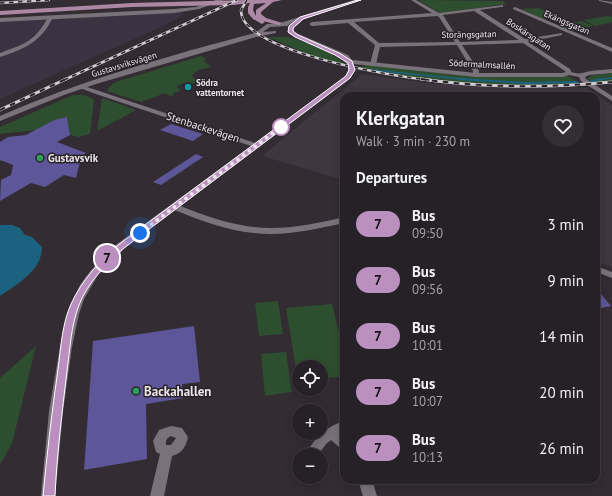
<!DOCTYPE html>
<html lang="en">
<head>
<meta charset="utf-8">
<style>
	:root { --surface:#262126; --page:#322e32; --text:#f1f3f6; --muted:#a4a3a7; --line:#423e43 }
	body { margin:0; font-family:"PT Sans",sans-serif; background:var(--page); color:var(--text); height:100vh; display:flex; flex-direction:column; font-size:15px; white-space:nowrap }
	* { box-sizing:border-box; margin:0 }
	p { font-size:13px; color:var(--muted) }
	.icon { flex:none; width:22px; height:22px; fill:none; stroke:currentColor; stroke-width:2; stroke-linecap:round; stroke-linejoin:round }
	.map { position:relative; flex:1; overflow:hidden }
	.details { position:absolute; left:340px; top:92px; width:260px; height:392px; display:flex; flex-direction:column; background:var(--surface); border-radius:12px; box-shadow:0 2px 10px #0003,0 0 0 1px var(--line) }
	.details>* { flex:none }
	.badge { padding:0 8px; border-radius:13px; font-size:14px; line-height:26px }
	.fabs { position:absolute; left:292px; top:360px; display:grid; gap:8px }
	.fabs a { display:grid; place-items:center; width:36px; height:36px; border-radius:50%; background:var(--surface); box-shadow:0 2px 10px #0003,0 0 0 1px var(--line); font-size:20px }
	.you { position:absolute; width:20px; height:20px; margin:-10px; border:3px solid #fff; border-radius:50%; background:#1a73e8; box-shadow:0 0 0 6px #1a73e833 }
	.map>.badge { position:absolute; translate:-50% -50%; box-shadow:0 0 0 2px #fff }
	h2 { padding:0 16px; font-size:15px; line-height:36px }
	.round { display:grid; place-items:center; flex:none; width:42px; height:42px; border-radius:21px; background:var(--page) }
	.headline { display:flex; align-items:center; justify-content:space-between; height:68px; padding:0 16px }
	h1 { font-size:19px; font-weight:700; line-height:30px }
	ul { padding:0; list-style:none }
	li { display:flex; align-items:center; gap:12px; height:56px; padding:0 16px }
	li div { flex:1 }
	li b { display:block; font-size:15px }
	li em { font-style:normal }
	li .badge { min-width:44px; font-weight:700; text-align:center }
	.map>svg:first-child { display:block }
</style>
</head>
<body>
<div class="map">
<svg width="612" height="496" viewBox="0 0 612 496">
	<rect width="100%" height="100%" fill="#332c33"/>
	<path fill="#3d3241" d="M182 12 184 15 163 26 0 99V22Z"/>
	<path fill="#403641" d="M362 74 434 84 587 88 612 105V267L596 262V96H344V180L262 156Z"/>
	<path fill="#2e4f2f" d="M418 0 503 1 506 4 440 13Z
		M539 8 553 16 543 19 521 9Z
		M608 16 612 17V22L596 26 583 20Z
		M581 21 594 26 571 31 558 25Z
		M268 37C274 37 281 37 287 37 300 39 338 54 345 65L312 56Z
		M201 56 206 59 204 61 211 67 198 70 191 76 201 82C193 86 185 78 177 87L181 91 173 93 174 95 170 96 165 93 141 102 107 91 111 85 116 82Z
		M367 65 476 76H567L582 84C507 87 432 84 359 68Z
		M612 73V82L593 83 587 78 594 75Z
		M73 95C81 95 87 94 94 100L90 134 79 137 70 135 67 117 54 120 36 130 0 134V127Z
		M102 98 136 110 97 131Z
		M278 301 283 334 259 336 255 303Z
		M332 304 344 353V376L321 379V367H299L298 381 286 308Z
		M36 346 12 444 0 464V378Z
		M286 352 292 392 265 396 261 354Z"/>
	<path fill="#1a627f" d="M0 225H12L20 228 25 235 32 237 42 247C42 271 17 284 0 296Z"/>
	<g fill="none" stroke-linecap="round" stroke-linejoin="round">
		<path stroke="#1a627f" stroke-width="1.5" d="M372 70 471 80
			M596 80 612 78"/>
		<path stroke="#1a627f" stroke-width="2" d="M458 79 525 83 577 82
			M591 81 603 79"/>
	</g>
	<path fill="#5d5698" d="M67 117 70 135 57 142 86 153 81 157 76 178 64 175 45 187 31 183 0 201 1 180 11 175 13 165 0 160V142L8 137 26 135 54 120Z
		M171 124 203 134 193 141 160 130Z
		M196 154 203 157 161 185 153 182Z
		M596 288 611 306 596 309Z
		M194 326 200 382 182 384 183 398 146 404 147 459 84 470 93 341Z"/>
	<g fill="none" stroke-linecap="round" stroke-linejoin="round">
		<path fill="#7a727a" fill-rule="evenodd" d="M411 0H416L439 13 503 5V7H501L480 10 525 39 562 33V35L528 42 570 69 572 73 567 74 565 71 523 43 462 45 479 71V75L476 77 473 75V71L457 45 380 47 376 64 373 66 370 64 375 45 348 23 312 26 309 24 312 22 432 13ZM474 11 519 40 460 42 443 15ZM437 16 439 17 455 42 379 43 354 22Z
			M599 0 612 2V4L599 1Z
			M515 7 612 48V52L513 9V8Z
			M49 16 53 17C42 41 25 49 0 57V53C27 43 34 42 49 16Z
			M80 86H84L261 145 260 147H254L96 94 80 88Z
			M172 205H178C208 217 238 228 271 228 295 228 320 223 344 217V223C320 228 295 234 271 234 236 234 203 222 172 209L171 207Z
			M596 266 612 272V278L596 272Z
			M344 421V432L341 433 344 436V449L340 448 331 440 326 444 318 455H306C314 437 326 427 344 421Z
			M171 426 182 428 188 437C186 447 182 453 172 456L164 496H150L160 454 156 452 153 441 159 430ZM171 436 176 438 171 445H166C165 440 167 438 171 436Z
			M358 480H372L377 496H363Z"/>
		<path fill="#7a727a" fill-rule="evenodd" d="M216 0H224L199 9 174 13 0 22V18L174 9 196 7Z
			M354 0H362L304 19 294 28V32L348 55 352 60 476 73H562C571 70 576 75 582 73 592 70 602 70 612 69V73L589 75 585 77 586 79 612 96V101L581 81 579 77 569 75 563 77H476L354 64V71L347 81 125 248 98 275 84 299 79 314 72 347 63 411 55 496H41L49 411 60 347 67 314 80 285 91 270 117 244 343 79 348 71V65L342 59 344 57 289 34 288 27 293 22 287 26 270 27 263 32 276 31V33L256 37 96 84 64 95 0 121V116C82 80 168 56 255 33L267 24 280 23Z"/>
		<path fill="#ad88a5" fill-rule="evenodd" d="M246 0H282L273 2 261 12V14L266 18 282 23 279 25 263 21 265 22 262 24 253 19 248 13V7L250 3 233 5 132 7 0 15V11L132 3ZM266 3 256 10V16L253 10 254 4Z"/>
		<g stroke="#d1ccd1" stroke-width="2.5">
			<path id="rail-far1" d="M247 0 241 10C240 52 397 77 430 80
				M0 3 49 0
				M64 80 237 0"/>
		</g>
		<g stroke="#d1ccd1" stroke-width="3">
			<path id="rail" d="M421 79C483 88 549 88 612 82
				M0 110 66 79"/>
		</g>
		<use href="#rail-far1" stroke="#292329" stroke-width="1.5" stroke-dasharray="4.5" stroke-linecap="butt"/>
		<use href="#rail" stroke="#292329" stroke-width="2" stroke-dasharray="5.5" stroke-linecap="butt"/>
	</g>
	<path fill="#bb8fc0" stroke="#fff" d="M358 0H361L303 19 293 28V31L298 35 339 53 352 61 355 70 350 78 124 248C106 264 88 282 79 305 71 326 70 349 67 371 62 413 57 454 55 496H43C47 453 52 411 58 369 61 347 62 324 71 304 82 280 99 262 118 245L346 76 349 70 348 63 335 55 295 37 288 32 289 26 300 17Z"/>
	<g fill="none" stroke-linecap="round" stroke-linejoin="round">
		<path stroke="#eae6ea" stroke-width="4" stroke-dasharray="0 7.2" d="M140 233 281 127"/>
	</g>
	<circle fill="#0f9aa8" stroke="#292329" stroke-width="1.5" cx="188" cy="87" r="4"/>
	<circle fill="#fff" stroke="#bb8fc0" stroke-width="2" cx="281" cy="127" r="8"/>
	<g fill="#2e9e5b" stroke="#292329" stroke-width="1.5">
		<circle cx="40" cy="158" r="4"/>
		<circle cx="136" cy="391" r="4"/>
	</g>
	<g text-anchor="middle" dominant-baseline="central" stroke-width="3" stroke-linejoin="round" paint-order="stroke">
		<g font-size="9" fill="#eae6ea" stroke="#292329">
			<text transform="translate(567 22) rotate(23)">Ekängsgatan</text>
			<text transform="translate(469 34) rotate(-1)">Storängsgatan</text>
			<text transform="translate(529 34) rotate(33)">Boskärsgatan</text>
			<text transform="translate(124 64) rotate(-17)">Gustavsviksvägen</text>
			<text transform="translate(482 64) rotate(3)">Södermalmsallén</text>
		</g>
		<g font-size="9" font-weight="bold" fill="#eae6ea" stroke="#292329" text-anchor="start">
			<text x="196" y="82">Södra<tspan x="196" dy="10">vattentornet</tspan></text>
		</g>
		<g font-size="11" fill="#eae6ea" stroke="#292329">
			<text transform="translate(203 127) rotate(18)">Stenbackevägen</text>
		</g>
		<g font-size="11" font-weight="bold" fill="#eae6ea" stroke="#292329" text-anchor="start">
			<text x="48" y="158">Gustavsvik</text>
		</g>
		<g font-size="13" font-weight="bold" fill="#eae6ea" stroke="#292329" text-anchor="start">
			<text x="144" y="391">Backahallen</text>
		</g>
	</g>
</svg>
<div class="fabs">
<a><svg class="icon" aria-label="locate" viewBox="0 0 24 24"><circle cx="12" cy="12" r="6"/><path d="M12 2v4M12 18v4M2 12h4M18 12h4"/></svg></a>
<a>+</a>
<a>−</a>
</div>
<div class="you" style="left:140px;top:233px"></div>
<b class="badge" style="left:107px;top:258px;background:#bb8fc0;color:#111">7</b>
<section class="details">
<div class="headline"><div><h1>Klerkgatan</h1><p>Walk · 3 min · 230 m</p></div><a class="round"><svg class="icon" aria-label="heart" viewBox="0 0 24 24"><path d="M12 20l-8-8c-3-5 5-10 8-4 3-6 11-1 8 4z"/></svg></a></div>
<h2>Departures</h2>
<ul>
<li><span class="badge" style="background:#bb8fc0;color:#111">7</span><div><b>Bus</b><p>09:50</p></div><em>3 min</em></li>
<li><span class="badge" style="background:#bb8fc0;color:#111">7</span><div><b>Bus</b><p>09:56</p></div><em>9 min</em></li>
<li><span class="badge" style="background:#bb8fc0;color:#111">7</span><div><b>Bus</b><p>10:01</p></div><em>14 min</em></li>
<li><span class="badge" style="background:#bb8fc0;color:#111">7</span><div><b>Bus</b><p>10:07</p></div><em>20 min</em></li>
<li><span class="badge" style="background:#bb8fc0;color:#111">7</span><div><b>Bus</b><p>10:13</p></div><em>26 min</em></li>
</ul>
</section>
</div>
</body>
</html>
